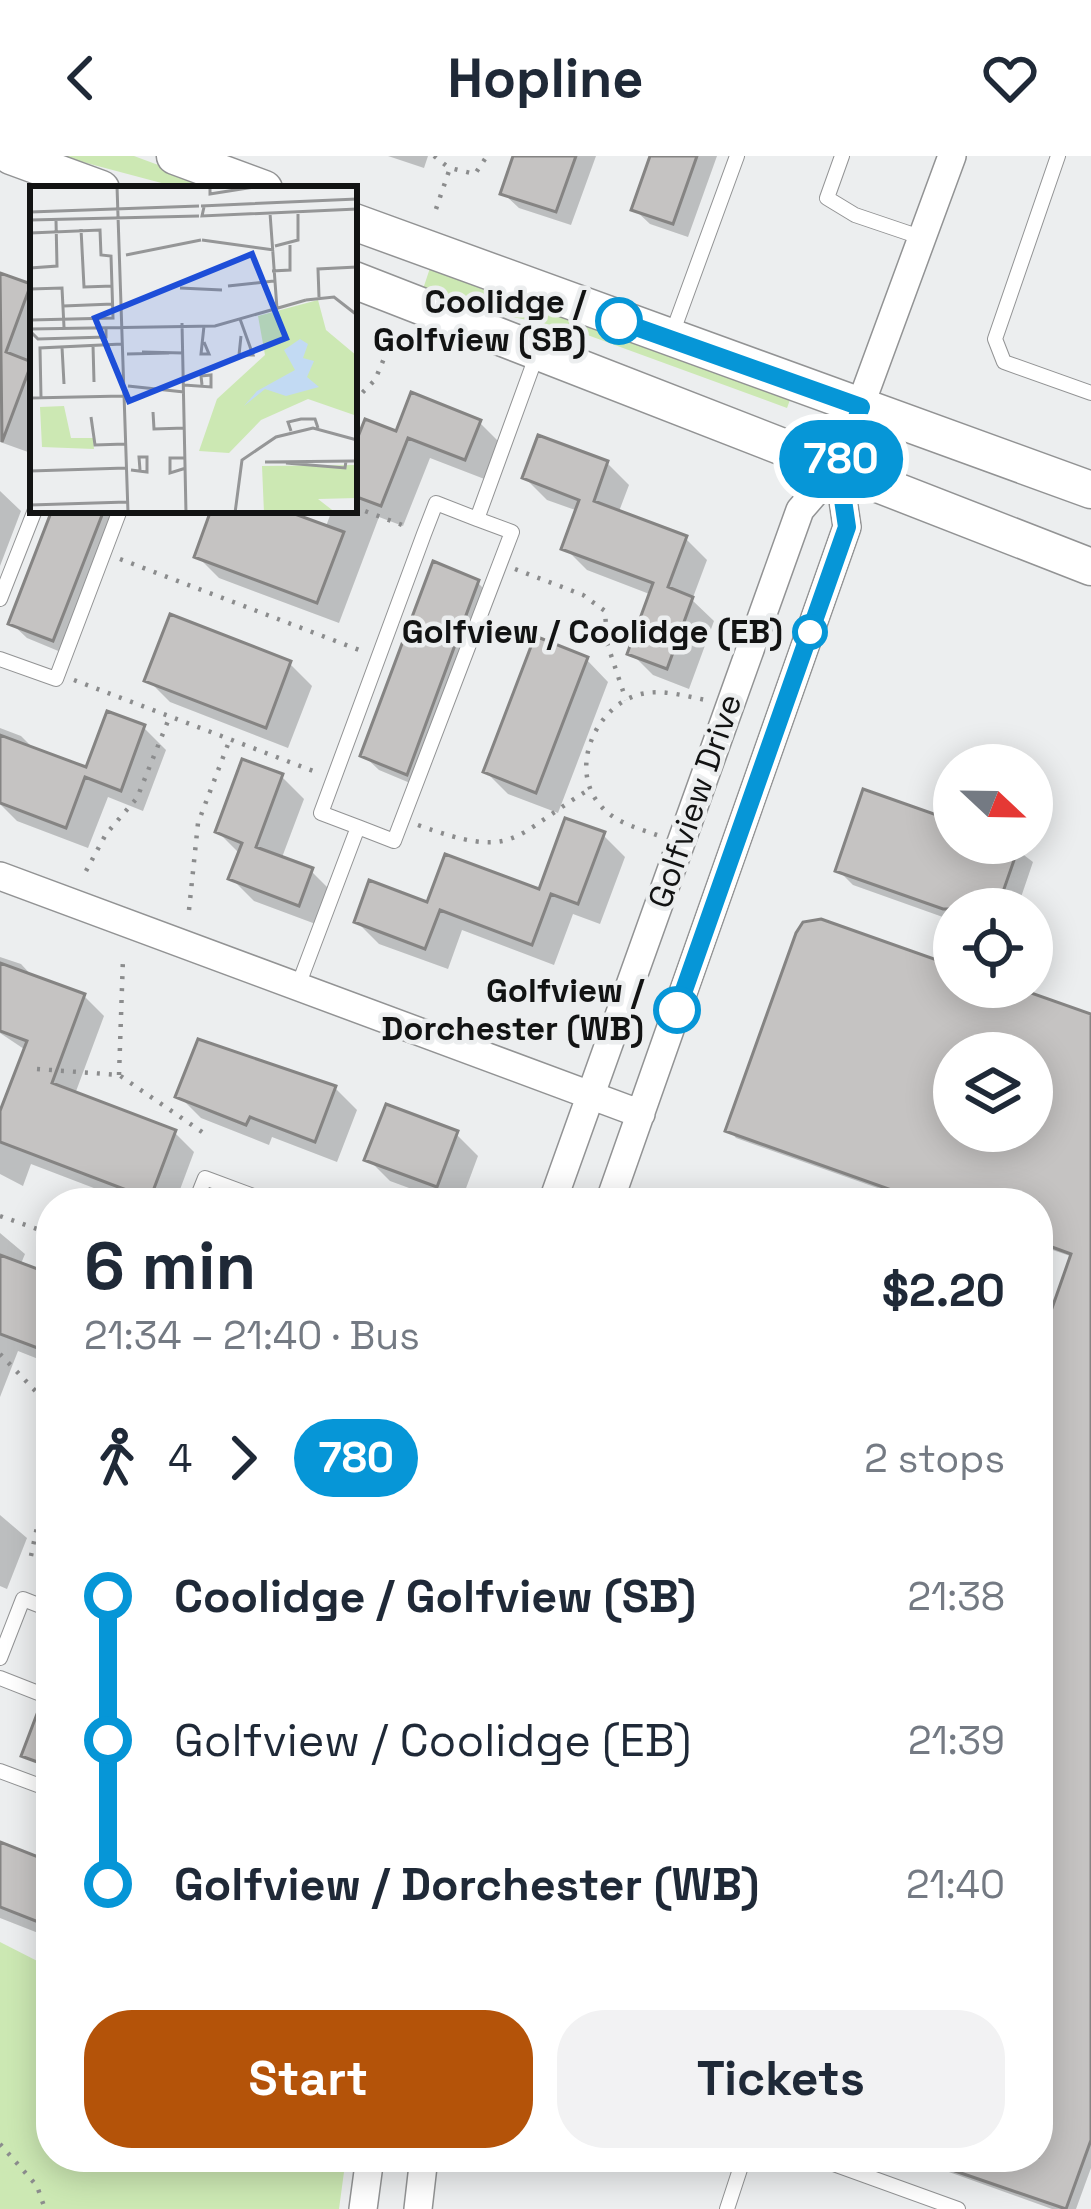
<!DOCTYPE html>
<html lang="en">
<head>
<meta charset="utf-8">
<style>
	:root { --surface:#fff; --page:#f2f2f3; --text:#1f2937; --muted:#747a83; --accent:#b45309 }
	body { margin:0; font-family:"Space Grotesk",sans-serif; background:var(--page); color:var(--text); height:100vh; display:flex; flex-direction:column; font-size:45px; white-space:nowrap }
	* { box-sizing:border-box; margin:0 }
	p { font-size:39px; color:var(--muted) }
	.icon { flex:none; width:66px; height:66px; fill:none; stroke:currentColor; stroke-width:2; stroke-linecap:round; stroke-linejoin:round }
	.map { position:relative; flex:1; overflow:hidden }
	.panel { position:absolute; left:36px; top:1032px; width:1017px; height:984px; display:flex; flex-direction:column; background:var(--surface); border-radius:48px; box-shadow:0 6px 30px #0003 }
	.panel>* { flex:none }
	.badge { padding:0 24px; border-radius:39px; font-size:42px; line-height:78px }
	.needle { width:78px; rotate:112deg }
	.tools { position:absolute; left:933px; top:588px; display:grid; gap:24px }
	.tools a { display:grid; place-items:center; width:120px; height:120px; border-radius:50%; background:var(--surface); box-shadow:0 6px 30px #0003; font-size:60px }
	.map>.badge { position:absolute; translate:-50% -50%; box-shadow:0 0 0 6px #fff }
	.legs { display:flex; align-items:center; gap:18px; height:132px; padding:0 48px; font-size:39px }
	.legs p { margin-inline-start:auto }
	.overview { display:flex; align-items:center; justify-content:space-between; height:204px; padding:0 48px }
	h1 { font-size:66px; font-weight:700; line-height:90px }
	.cta { display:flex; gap:24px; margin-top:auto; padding:24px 48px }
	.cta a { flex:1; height:138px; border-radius:48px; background:var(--accent); color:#fff; font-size:48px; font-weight:700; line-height:138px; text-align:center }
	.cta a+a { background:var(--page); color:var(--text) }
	ul { padding:0 48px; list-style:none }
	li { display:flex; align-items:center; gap:42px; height:144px; font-size:45px }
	li i { display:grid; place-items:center; width:18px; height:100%; margin:0 15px; background:currentColor }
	li i::after { content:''; width:30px; height:30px; margin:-15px; border:9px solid; border-radius:50%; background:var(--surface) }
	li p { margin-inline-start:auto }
	li:first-child i { background:linear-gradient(#0000 50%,currentColor 0) }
	li:last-child i { background:linear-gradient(currentColor 50%,#0000 0) }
	header { display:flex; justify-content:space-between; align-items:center; height:156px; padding:0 48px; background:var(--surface); font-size:54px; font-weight:700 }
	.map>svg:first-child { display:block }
</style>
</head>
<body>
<header><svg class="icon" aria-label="back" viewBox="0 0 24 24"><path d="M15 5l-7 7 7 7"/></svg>Hopline<svg class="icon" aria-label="heart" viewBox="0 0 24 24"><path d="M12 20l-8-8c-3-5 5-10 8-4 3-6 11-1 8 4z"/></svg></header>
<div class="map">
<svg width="1091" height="2053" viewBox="0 0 1091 2053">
	<rect width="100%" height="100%" fill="#eceeef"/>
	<path fill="#cce8b3" d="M60 0H134L223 33H184Z
		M430 112 791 241 787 252 571 173 483 155 423 133Z
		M0 1786 51 1812V2001H346L339 2053H0Z"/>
	<path fill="#0003" fill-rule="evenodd" d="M388 0H428L424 12Z
		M516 0H596L571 69 519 52 503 37Z
		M653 0H717L688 81 650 68 634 53Z
		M0 120 30 131 33 125V283L28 296 0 286Z
		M479 266 501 288 487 324 430 302 403 370 379 361 339 467 219 422 197 400 214 354H275L325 373 332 354H354V299L398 279Z
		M607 307 629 329 618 358 685 382 707 404 692 444 714 465 689 533 653 519 631 497 652 439 587 414 565 392 578 355 547 344 525 322Z
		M0 335 21 355 0 410Z
		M55 354H125L68 499 27 482 11 467Z
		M477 426 493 442 422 632 379 614 363 599Z
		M586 503 608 526 558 657 508 638 486 616Z
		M290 508 312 530 288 592 170 546 148 524Z
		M0 572 21 580 37 596 88 615 144 572 166 594 143 655 108 641 88 692 17 665 0 648Z
		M282 621 304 643 281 704 311 715 333 737 321 770 254 745 232 723 241 699 218 676Z
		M954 668V687H1008L1033 706 1017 753H954V765L853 729 838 714Z
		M603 679 625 701 600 768 573 758 554 809 462 774 448 813 379 788 357 766 429 750 540 737Z
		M0 801 21 808 35 823 84 840 104 860 75 938 174 976 194 996 175 1047H133L31 1008 23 1030 0 1018V963L27 895 0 877Z
		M954 813V831H1005L1091 862V2012L1076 2053H1052L907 2001H1038V1201L1073 1101 1038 1089V1047H920L736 982 729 974ZM954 897H1032V975H954Z
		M272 908 335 932 357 954 337 1006 272 981 269 989 201 962 179 940 270 914Z
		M456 978 478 1000 462 1043 472 1047H415L420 1036 390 1025 368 1003Z
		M0 1077 25 1098 20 1110 51 1122V1208L18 1195 0 1241Z
		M0 1359 27 1382 7 1433 0 1430Z
		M0 1689 51 1709V1782L0 1762Z"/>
	<path fill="#c5c3c2" stroke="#858483" stroke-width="3" fill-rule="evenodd" d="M513 0H576L556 56 500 38Z
		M650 0H697L673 68 631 54Z
		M0 117 31 128 6 196 32 206 2 286Z
		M411 236 481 264 465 304 408 282 381 350 354 340V291L365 263 396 275Z
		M538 279 608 305 594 345 687 380 668 431 693 441 667 513 627 498 653 427 561 393 579 344 522 322Z
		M52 354H104L53 485 8 468Z
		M211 354H284L344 376 317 447 194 401Z
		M433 405 479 424 407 619 360 600Z
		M170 458 291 505 266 572 144 525Z
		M535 480 588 501 536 637 483 616Z
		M107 555 145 569 121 635 85 621 66 672 0 647V579L86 611Z
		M242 603 283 618 256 691 313 712 299 750 228 723 242 687 215 676Z
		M863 633 954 665V687H1020L997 753H943L835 715Z
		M565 662 605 676 578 748 551 738 532 789 440 754 425 793 354 766 369 724 427 746 445 698 539 733Z
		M821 763 954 810V831H1014L1091 858V1984L1066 2053 923 2004 1038 2001V1192L1071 1098 1038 1086V1047H928L725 975 796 777 803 766ZM954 897H1032V975H954Z
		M0 807 85 838 52 927 176 974 150 1043 0 986V955L27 885 0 875Z
		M198 883 336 930 315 986 250 961 246 969 175 941Z
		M386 948 458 975 437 1031 364 1004Z
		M0 1099 51 1118V1197L0 1178Z
		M40 1550 51 1553V1611L21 1600Z
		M0 1686 51 1706V1771L0 1751Z"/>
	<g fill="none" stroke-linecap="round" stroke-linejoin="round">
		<g stroke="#929394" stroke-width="16">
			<path id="service" d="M842 0 827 42 855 59 923 82
				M1058 0 995 183 1004 206 1091 237
				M672 178 737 0
				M0 443 35 354
				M0 503 56 523 120 354
				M358 671 321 657 424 378 436 347 477 363 537 198
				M298 830 358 671 394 685 512 376 477 363
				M195 1047 205 1022 272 1047
				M0 1502 23 1443 51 1454
				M0 1522 51 1542
				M0 1615 51 1634
				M814 2001 958 2053
				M727 2053 744 2001"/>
		</g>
		<g stroke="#929394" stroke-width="30">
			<path id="minor" d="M0 720 641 958
				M552 1047 800 354 838 310 952 0
				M609 1047 847 371 838 310
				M363 2053 370 2001
				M418 2053 424 2001"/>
		</g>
		<g stroke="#929394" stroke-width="39">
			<path id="secondary" d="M11 0 101 33
				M175 0 264 33
				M354 66 1091 334
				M354 124 1091 411"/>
		</g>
		<path stroke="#8b8c8d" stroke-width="4.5" stroke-dasharray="3 9" stroke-linecap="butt" d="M434 0 448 11
			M436 53 450 12 475 18 487 0
			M354 245 375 224 393 181
			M354 351 405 370
			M120 403 362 495
			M515 413 583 439 605 455 607 487 626 544
			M74 524 316 616
			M418 669C517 705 510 681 590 633
			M657 679C637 672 614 666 600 649 568 612 596 549 641 538 662 533 685 540 706 544
			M86 715 106 678 137 642 170 560
			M189 754 198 667 230 583
			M37 913 119 919 205 978
			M119 919 123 802
			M0 1060 51 1078
			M0 1198 46 1246 51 1272
			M31 1400 51 1304
			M0 1988 37 2030 45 2053"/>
		<use href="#service" stroke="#fff" stroke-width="14"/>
		<use href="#minor" stroke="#fff" stroke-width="27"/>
		<use href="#secondary" stroke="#fff" stroke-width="36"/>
	</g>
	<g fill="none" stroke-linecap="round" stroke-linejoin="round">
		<g stroke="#fff" stroke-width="27">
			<path id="line-1" d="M619 165 861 251 838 310 847 371 677 854"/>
		</g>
		<use href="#line-1" stroke="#0696d7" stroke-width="18"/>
	</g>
	<g fill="#fff" stroke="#0696d7" stroke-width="6">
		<circle cx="619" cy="165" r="21"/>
		<circle cx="810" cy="476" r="15"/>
		<circle cx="677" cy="854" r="21"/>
	</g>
	<g text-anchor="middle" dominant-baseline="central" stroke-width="9" stroke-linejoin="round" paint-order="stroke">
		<g font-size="33" font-weight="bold" fill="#121313" stroke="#eceeef" text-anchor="end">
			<text x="586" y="146">Coolidge /<tspan x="586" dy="38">Golfview (SB)</tspan></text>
			<text x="783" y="476">Golfview / Coolidge (EB)</text>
			<text x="644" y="835">Golfview /<tspan x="644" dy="38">Dorchester (WB)</tspan></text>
		</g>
		<g font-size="33" fill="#121313" stroke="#eceeef">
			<text transform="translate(695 645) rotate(-71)">Golfview Drive</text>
		</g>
	</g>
	<g transform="translate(30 30)">
		<rect width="327" height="327" fill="#eceeef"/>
		<path d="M288 114 296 144 327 170V230L278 213 231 234 199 267 169 265 187 213 235 169 228 130ZM34 220 41 252H63L64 263 12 261 10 221ZM327 279V312L288 313 306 327H234L232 280Z" fill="#cce8b3"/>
		<path d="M270 153 278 158 273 172 284 175 277 191 289 201 256 210 235 203 214 220 227 205 265 184 254 164Z" fill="#c2daf3"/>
		<path fill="none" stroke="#959697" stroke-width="3" d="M87 0 98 327M180 0V8L230 0M171 20 327 13M174 21 172 30 327 23M0 26 169 20M240 27 247 123M0 34 169 30M51 43 54 101 83 100M0 47 70 44 71 69 81 70 83 132 0 134M172 54 244 64M245 60 268 54V26M96 69 171 54M0 82 27 80 26 34M242 85 260 84V59M198 100 244 95M150 102 192 104M0 103 32 102 34 141M289 111 288 83 327 81M276 114 304 111 327 129M33 120 83 118M210 133 223 169H209L211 150M152 137 156 327M174 140 171 168H179L174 156M0 143 185 140 276 114M0 145 8 153 76 151V142M63 159 64 196M32 161 34 198M112 166 153 167M97 168 139 167M154 199 181 201V189L171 190 172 199M98 200 154 206M0 212 93 210M11 212 10 162 92 158M123 226 124 243 155 242M61 231 65 259 95 258M261 245 258 236 271 233H285L288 242M156 272H140V287L156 282M235 276 324 275M256 277 315 282 316 275M101 284 117 286V271H109L110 284M0 285 96 282M0 319 97 316M205 327 212 274 246 251 283 242 327 254"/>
		<path fill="#1d4ed8" fill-opacity="0.15" stroke="#1d4ed8" stroke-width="6" d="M222 68 256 152 99 215 65 132Z"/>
		<rect width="327" height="327" fill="none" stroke="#121313" stroke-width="6"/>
	</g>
</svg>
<div class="tools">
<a><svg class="needle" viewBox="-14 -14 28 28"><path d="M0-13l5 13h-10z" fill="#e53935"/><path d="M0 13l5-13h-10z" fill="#747a83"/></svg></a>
<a><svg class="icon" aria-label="locate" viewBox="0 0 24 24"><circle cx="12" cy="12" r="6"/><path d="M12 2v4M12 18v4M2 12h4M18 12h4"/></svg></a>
<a><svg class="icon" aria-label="layers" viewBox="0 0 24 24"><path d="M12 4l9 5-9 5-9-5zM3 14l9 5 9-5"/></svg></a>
</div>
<b class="badge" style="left:841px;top:303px;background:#0696d7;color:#fff">780</b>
<section class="panel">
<div class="overview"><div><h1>6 min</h1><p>21:34 – 21:40 · Bus</p></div><b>$2.20</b></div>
<div class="legs"><svg class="icon" aria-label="walk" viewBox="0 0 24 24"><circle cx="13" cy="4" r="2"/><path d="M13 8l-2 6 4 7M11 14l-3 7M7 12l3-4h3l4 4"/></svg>4<svg class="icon" aria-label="forward" viewBox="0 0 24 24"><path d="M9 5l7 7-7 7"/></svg><b class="badge" style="background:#0696d7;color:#fff">780</b><p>2 stops</p></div>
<ul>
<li><i style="color:#0696d7"></i><b>Coolidge / Golfview (SB)</b><p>21:38</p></li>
<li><i style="color:#0696d7"></i><span>Golfview / Coolidge (EB)</span><p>21:39</p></li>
<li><i style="color:#0696d7"></i><b>Golfview / Dorchester (WB)</b><p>21:40</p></li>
</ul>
<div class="cta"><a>Start</a><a>Tickets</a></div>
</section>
</div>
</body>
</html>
